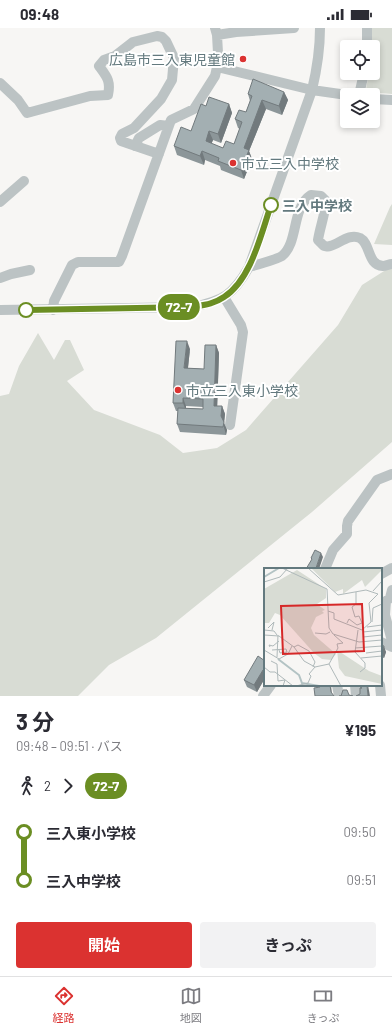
<!DOCTYPE html>
<html lang="ja">
<head>
<meta charset="utf-8">
<style>
	:root { --surface:#fff; --page:#f2f2f3; --text:#2b2b33; --muted:#7c7c81; --line:#e1e1e2; --accent:#db3230 }
	body { margin:0; font-family:Barlow,"Noto Sans JP",sans-serif; background:var(--page); color:var(--text); height:100vh; display:flex; flex-direction:column; font-size:15px; white-space:nowrap }
	* { box-sizing:border-box; margin:0 }
	p { font-size:13px; color:var(--muted) }
	.icon { flex:none; width:22px; height:22px; fill:none; stroke:currentColor; stroke-width:2; stroke-linecap:round; stroke-linejoin:round }
	.map { position:relative; height:668px; overflow:hidden }
	.side { display:flex; flex-direction:column; background:var(--surface); flex:1 }
	.side>* { flex:none }
	.badge { padding:0 8px; border-radius:13px; font-size:14px; line-height:26px }
	.controls { position:absolute; left:340px; top:12px; display:grid; gap:8px }
	.controls a { display:grid; place-items:center; width:40px; height:40px; border-radius:4px; background:var(--surface); box-shadow:0 2px 6px #0003; font-size:20px }
	.map>.badge { position:absolute; translate:-50% -50%; box-shadow:0 0 0 2px #fff }
	.legs { display:flex; align-items:center; gap:6px; height:44px; padding:0 16px; font-size:13px }
	.legs p { margin-inline-start:auto }
	.head { display:flex; align-items:center; justify-content:space-between; height:68px; padding:0 16px }
	h1 { font-size:22px; font-weight:700; line-height:30px }
	.primary-button { display:flex; gap:8px; margin-top:auto; padding:8px 16px }
	.primary-button a { flex:1; height:46px; border-radius:4px; background:var(--accent); color:#fff; font-size:16px; font-weight:700; line-height:46px; text-align:center }
	.primary-button a+a { background:var(--page); color:var(--text) }
	ul { padding:0 16px; list-style:none }
	li { display:flex; align-items:center; gap:14px; height:48px; font-size:15px }
	li i { display:grid; place-items:center; width:6px; height:100%; margin:0 5px; background:currentColor }
	li i::after { content:''; width:10px; height:10px; margin:-5px; border:3px solid; border-radius:50%; background:var(--surface) }
	li p { margin-inline-start:auto }
	li:first-child i { background:linear-gradient(#0000 50%,currentColor 0) }
	li:last-child i { background:linear-gradient(currentColor 50%,#0000 0) }
	.status { display:flex; justify-content:space-between; align-items:center; height:28px; padding:0 20px; background:var(--surface); direction:ltr }
	.status svg { height:11px; fill:currentColor }
	.tab-bar { display:flex; justify-content:space-around; align-items:center; height:56px; border-top:1px solid var(--line); background:var(--surface); font-size:11px; color:var(--muted) }
	.tab-bar a { display:grid; justify-items:center; gap:2px }
	.tab-bar .selected { color:var(--accent) }
	.map>svg:first-child { display:block }
</style>
</head>
<body>
<div class="status"><b>09:48</b><svg viewBox="0 0 49 12"><path d="M0 12V9h3v3zM5 12V6h3v6zM10 12V3h3v9zM15 12V0h3v12zM26 1h20v11H26zM47 4h2v5h-2z"/></svg></div>
<div class="map">
<svg width="392" height="668" viewBox="0 0 392 668">
	<rect width="100%" height="100%" fill="#f7f6f4"/>
	<path fill="#d8dcd4" d="M371 0H392V66L368 64 366 61 369 45H373V19H371Z
		M392 176V217L374 216 390 179Z
		M392 238V414L312 484 156 610 109 637 78 668H0V368L9 366 19 338 38 305 54 332 65 312H70L84 342 67 353 94 382 160 407 183 425 217 420 246 402 338 297 362 257Z"/>
	<g fill="none" stroke-linecap="round" stroke-linejoin="round">
		<path stroke="#bcc3c4" stroke-width="10" d="M217 7 236 4 294 0
			M367 19V0
			M217 39 312 62 347 67
			M0 55 18 72 27 85 90 68 108 67C111 53 107 49 99 38L104 32 115 28 133 14 157 8 162 9 166 13 174 30 172 52 161 71 134 100 122 106 120 110 121 113 159 126
			M359 67 364 45
			M373 71 392 72
			M135 118 139 110 160 97 169 98
			M0 174 24 153
			M249 239C256 237 278 231 282 228 299 214 291 180 311 167L321 168 326 173C325 187 320 199 318 212L324 218C326 218 328 219 330 218 339 216 349 205 360 210 371 216 367 237 383 238 386 238 389 236 392 236
			M0 250 11 246 30 242
			M224 269 241 297 243 304 230 397
			M0 282 192 279C223 273 233 267 249 239L312 62C317 41 320 22 320 0
			M53 282 54 273 72 237 78 234H119L122 228 171 92 194 81 215 48 217 39 218 25 217 7 215 0
			M325 541 333 522 347 506V498L348 493 377 452 392 446
			M381 546 392 540
			M392 562 390 570 386 573 385 587 392 613
			M381 614 392 619
			M337 657 339 668
			M355 657 356 668
			M380 657 381 668
			M263 668 271 657"/>
	</g>
	<path fill="#8c9699" fill-rule="evenodd" d="M284 64 288 72 282 87 266 81 249 123 252 131 244 151 221 142 220 138 205 132 204 137 177 127 174 118 191 103 206 78 229 76 232 85 221 115 213 112 211 116 223 120 234 116 240 101 238 100 235 91 246 84 250 73 248 66Z
		M216 317 219 325 217 378H222L225 386 224 395 227 402 226 407 180 404 177 396 178 383H176L173 375 190 321 188 340 204 341ZM186 378 203 379V381L186 380Z
		M381 617 386 624 384 630 381 629Z
		M265 633V650L257 664 247 659 244 652Z"/>
	<path fill="#727a7d" d="M284 64 288 72 282 87 279 78Z
		M262 72 266 81 249 123 252 131 244 151 241 142 244 120Z
		M229 76 232 85 221 115 218 106Z
		M209 103 213 112 209 122 206 113Z
		M202 123 205 132 204 137 200 128Z
		M187 313 190 321 187 348 184 340Z
		M216 317 219 325 217 386 214 378Z
		M183 370 186 378V383L183 375Z
		M222 378 225 386 224 395 227 402 226 407 221 388Z
		M321 525 323 529 319 541H316V540Z
		M384 618 386 624 384 630 382 625Z
		M263 642 265 648V650L257 664 254 657Z
		M330 657H331L332 668 331 664Z
		M367 657H368L370 668H368Z"/>
	<path fill="#a3afb2" stroke="#727a7d" d="M253 51 284 64 279 78 262 72 244 120 249 122 241 142 218 133 219 130 202 123 200 128 174 118 181 99 191 103 201 76 206 78 209 69 229 76 218 106 209 103 206 113 223 120 226 113 234 116 242 94 235 91 239 82 246 84 252 68 248 66Z
		M176 313H187L184 340 204 341 205 317H216L214 378H222L221 388 224 394 223 399 177 396 178 380 203 381V371L183 370V375H173Z
		M315 522 321 525 316 540 318 541H306L312 531 311 530Z
		M381 617 384 618 382 625 381 624Z
		M258 628 265 633V643L263 642 254 657 244 652Z
		M320 657H330L331 664 334 668H315L314 660 320 659Z
		M360 657H367L368 668H356L360 666V660H362L360 659Z
		M343 662H347L349 667 353 668H339H341Z"/>
	<g fill="none" stroke-linecap="round" stroke-linejoin="round">
		<g stroke="#fff" stroke-width="9">
			<path id="line-1" d="M26 282 192 279C203 277 214 276 224 269 251 252 261 206 271 177"/>
		</g>
		<use href="#line-1" stroke="#6b8e23" stroke-width="6"/>
	</g>
	<g fill="#db3230" stroke="#fff" stroke-width="1.5">
		<circle cx="243" cy="31" r="4"/>
		<circle cx="233" cy="135" r="4"/>
		<circle cx="178" cy="362" r="4"/>
	</g>
	<g fill="#fff" stroke="#6b8e23" stroke-width="2">
		<circle cx="271" cy="177" r="7"/>
		<circle cx="26" cy="282" r="7"/>
	</g>
	<g text-anchor="middle" dominant-baseline="central" stroke-width="4" stroke-linejoin="round" paint-order="stroke">
		<g font-size="14" fill="#63797e" stroke="#fff" text-anchor="start">
			<text x="235" y="31" text-anchor="end">広島市三入東児童館</text>
			<text x="241" y="135">市立三入中学校</text>
			<text x="186" y="362">市立三入東小学校</text>
		</g>
		<g font-size="14" font-weight="bold" fill="#63797e" stroke="#fff" text-anchor="start">
			<text x="282" y="177">三入中学校</text>
		</g>
	</g>
	<g transform="translate(264 540)">
		<rect width="118" height="118" fill="#f7f6f4"/>
		<path d="M47 0H118V2L101 19 98 12 79 26V21L71 24ZM33 2 62 21V30L53 36 61 42 58 43 60 45 52 49 47 60 50 67 72 86 67 92 58 91 50 85 16 47 11 45 5 55H0V21ZM73 82 105 103 118 108V116L81 108 75 100Z" fill="#d8dcd4"/>
		<path fill="none" stroke="#b3c3c4" stroke-width="2" d="M0 9 15 0M14 91 35 107 38 115 55 118"/>
		<path fill="none" stroke="#afb9ba" stroke-width="1" d="M18 0 63 21 65 60 69 66 95 74 118 72M44 0 74 27 102 22 114 26 105 35 107 54 98 62 70 51V45L64 43M0 14 16 9 24 0M109 23 118 13M108 54 109 40 118 36M83 55 85 51 93 57 98 55 95 48 91 49 88 39 92 36V24M103 59 118 57M4 60 10 54 8 62M0 62 10 63 13 67M94 62 91 84 101 95V100L96 104M99 64 118 62M51 65 62 66 66 64M0 67 15 68 30 79 40 93 51 99M99 69 118 67M6 79 5 77 9 78 15 73M30 79 34 77 45 83 51 94 49 99M91 80 118 78M0 82 15 91 24 86 28 78M8 82 22 81 23 84 16 85 15 82M102 85 118 83M13 89 14 67M97 90 118 88M7 93 13 96 14 113 21 112 19 118M65 96 74 80 73 76 79 75 70 67M65 96 77 118M0 99 6 104H11L29 118M32 118 44 115 47 108 45 106 51 99 65 96"/>
		<path fill="#d62828" fill-opacity="0.15" stroke="#d62828" stroke-width="2" d="M98 36 100 83 19 86 17 38Z"/>
		<rect width="118" height="118" fill="none" stroke="#63797e" stroke-width="2"/>
	</g>
</svg>
<div class="controls">
<a><svg class="icon" aria-label="locate" viewBox="0 0 24 24"><circle cx="12" cy="12" r="6"/><path d="M12 2v4M12 18v4M2 12h4M18 12h4"/></svg></a>
<a><svg class="icon" aria-label="layers" viewBox="0 0 24 24"><path d="M12 4l9 5-9 5-9-5zM3 14l9 5 9-5"/></svg></a>
</div>
<b class="badge" style="left:179px;top:279px;background:#6b8e23;color:#fff">72-7</b>
</div>
<section class="side">
<div class="head"><div><h1>3 分</h1><p>09:48 – 09:51 · バス</p></div><b>¥195</b></div>
<div class="legs"><svg class="icon" aria-label="walk" viewBox="0 0 24 24"><circle cx="13" cy="4" r="2"/><path d="M13 8l-2 6 4 7M11 14l-3 7M7 12l3-4h3l4 4"/></svg>2<svg class="icon" aria-label="forward" viewBox="0 0 24 24"><path d="M9 5l7 7-7 7"/></svg><b class="badge" style="background:#6b8e23;color:#fff">72-7</b></div>
<ul>
<li><i style="color:#6b8e23"></i><b>三入東小学校</b><p>09:50</p></li>
<li><i style="color:#6b8e23"></i><b>三入中学校</b><p>09:51</p></li>
</ul>
<div class="primary-button"><a>開始</a><a>きっぷ</a></div>
</section>
<nav class="tab-bar">
<a class="selected"><svg class="icon" aria-label="directions" viewBox="0 0 24 24"><path d="M12 3l9 9-9 9-9-9zM9 14v-3h6M13 9l2 2-2 2"/></svg>経路</a>
<a><svg class="icon" aria-label="map" viewBox="0 0 24 24"><path d="M3 6l6-2 6 2 6-2v14l-6 2-6-2-6 2zM9 4v14M15 6v14"/></svg>地図</a>
<a><svg class="icon" aria-label="tickets" viewBox="0 0 24 24"><path d="M3 7h18v10H3zM15 7v10"/></svg>きっぷ</a>
</nav>
</body>
</html>
